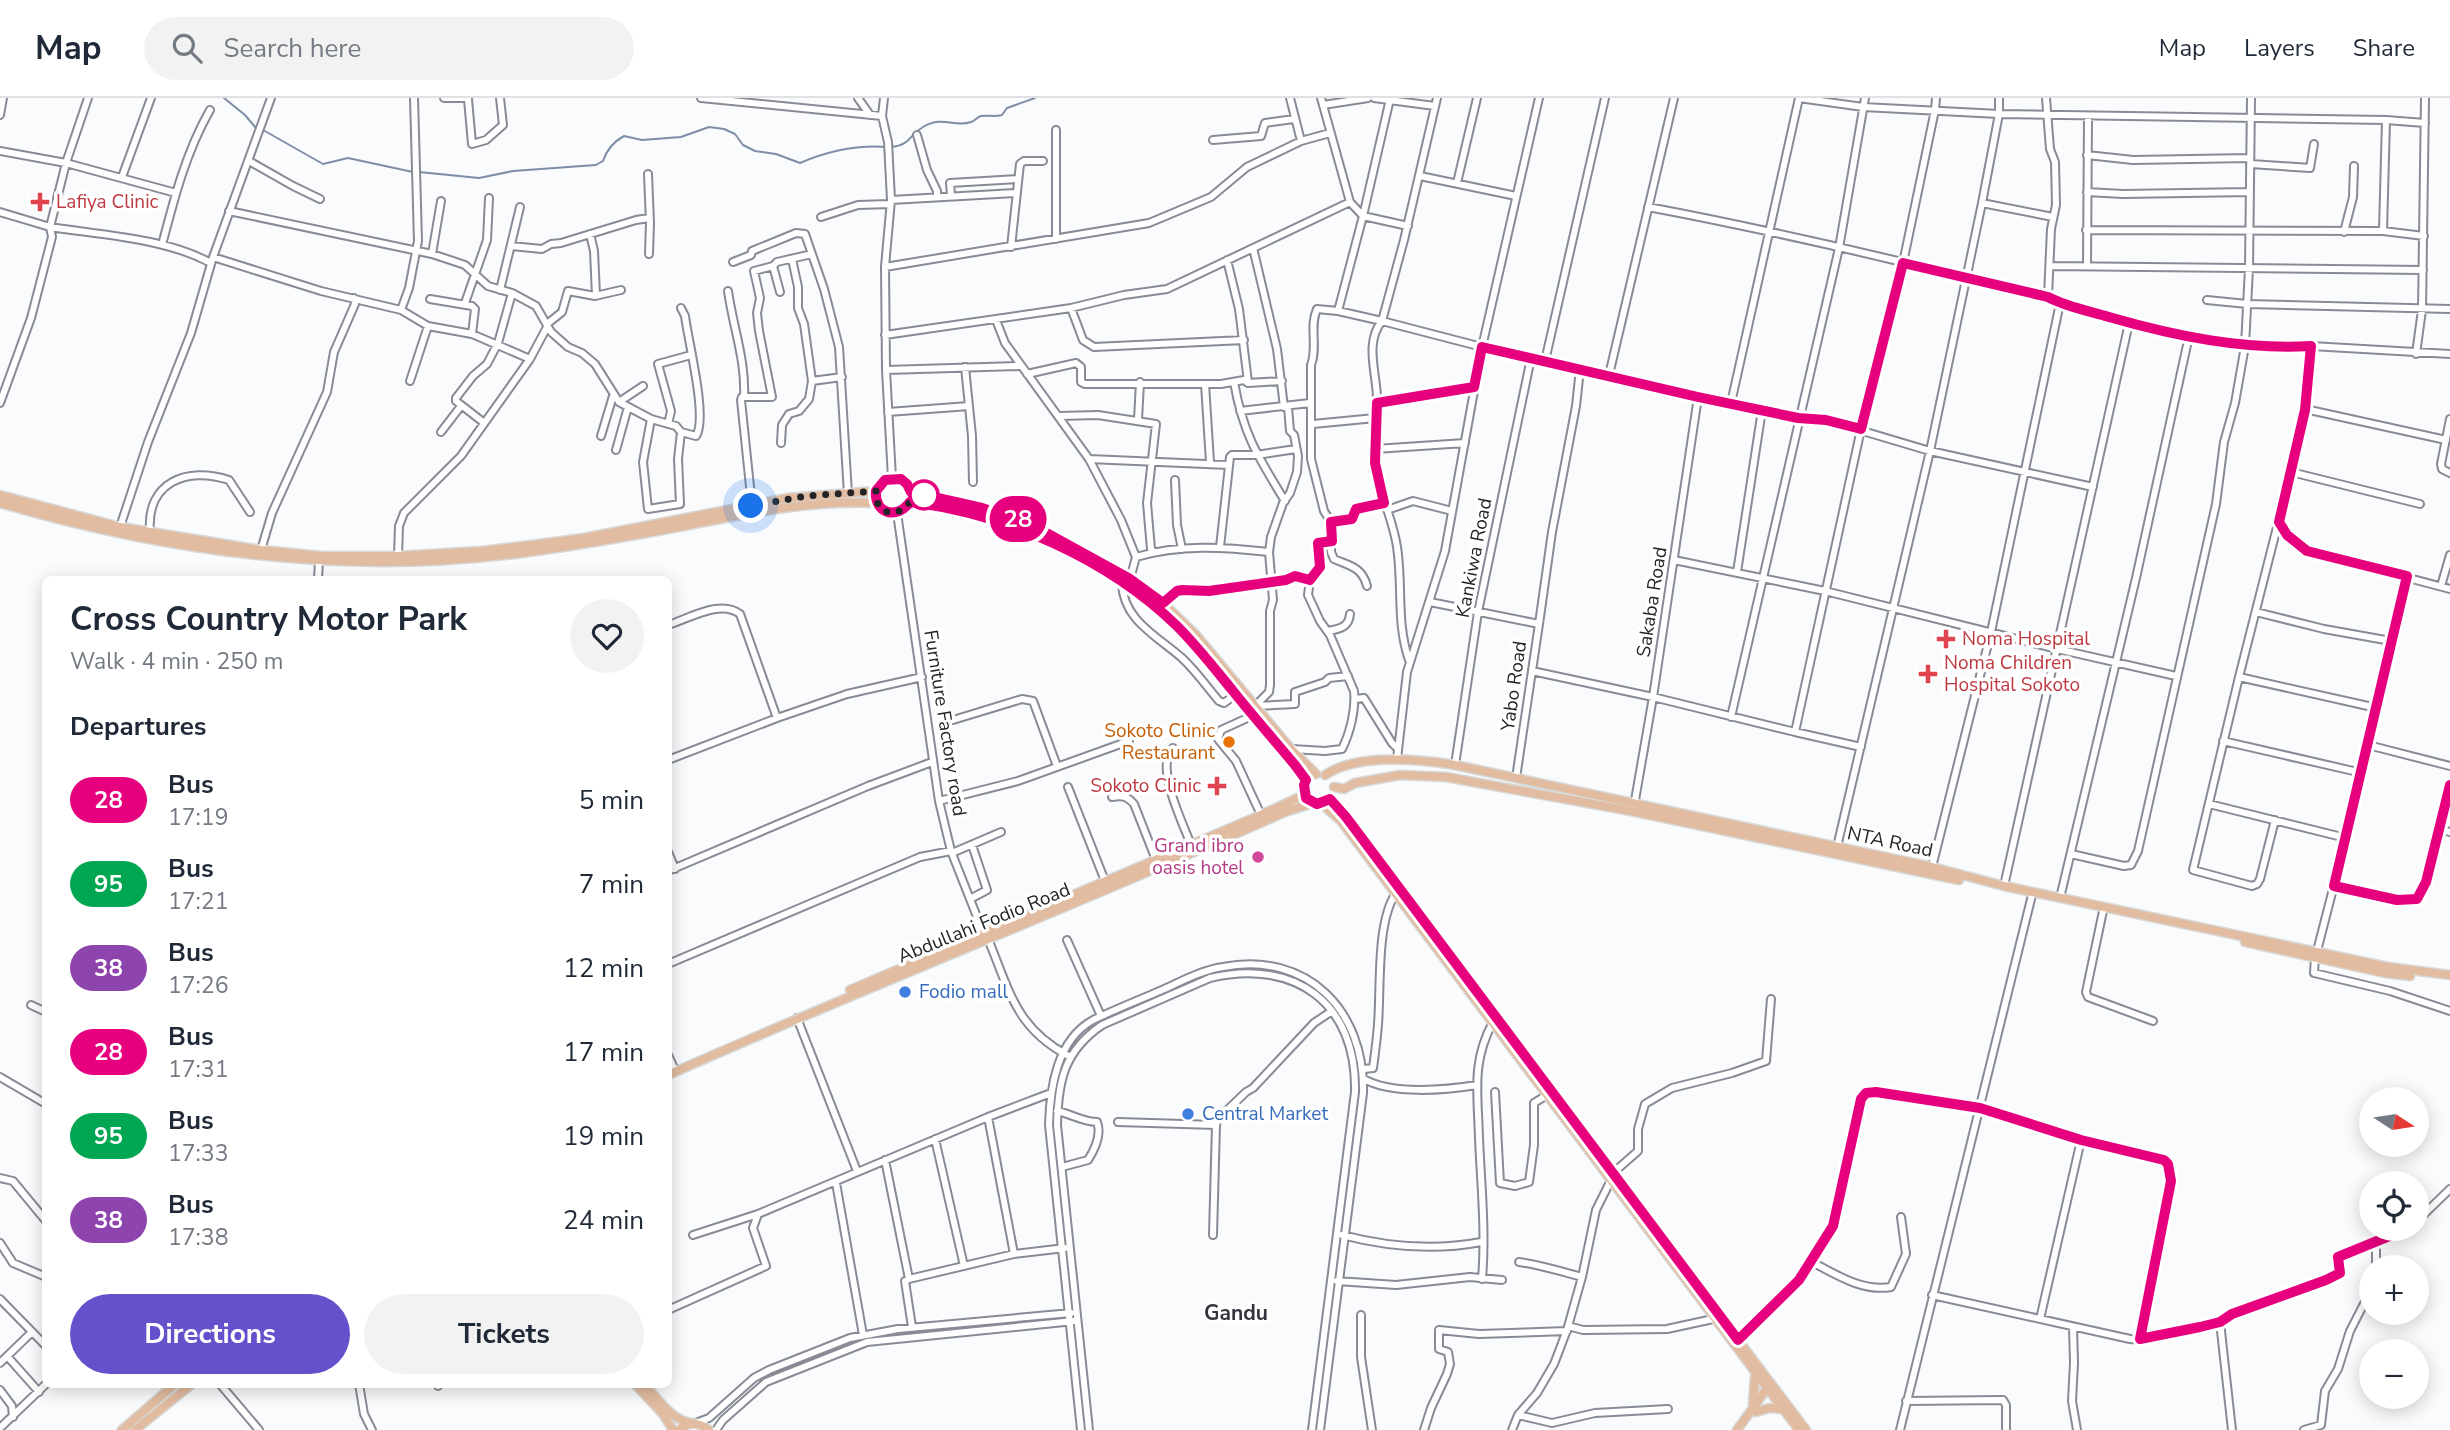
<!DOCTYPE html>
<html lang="en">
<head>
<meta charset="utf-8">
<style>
	:root { --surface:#fff; --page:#f2f2f3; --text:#1f2937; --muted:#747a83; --line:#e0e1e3; --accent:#6352cb }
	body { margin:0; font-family:"Nunito Sans",sans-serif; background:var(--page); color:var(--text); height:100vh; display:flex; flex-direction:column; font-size:26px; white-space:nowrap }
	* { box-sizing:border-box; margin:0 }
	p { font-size:23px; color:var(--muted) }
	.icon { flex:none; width:38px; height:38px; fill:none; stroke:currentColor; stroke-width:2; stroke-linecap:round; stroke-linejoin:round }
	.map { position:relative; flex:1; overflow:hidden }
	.drawer { position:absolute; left:42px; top:478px; width:630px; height:812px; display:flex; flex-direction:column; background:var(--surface); border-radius:10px; box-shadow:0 4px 18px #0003 }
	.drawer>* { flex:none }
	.badge { padding:0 14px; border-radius:23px; font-size:24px; line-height:46px }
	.needle { width:46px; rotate:102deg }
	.buttons { position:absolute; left:2359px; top:989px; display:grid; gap:14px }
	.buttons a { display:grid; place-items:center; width:70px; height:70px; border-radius:50%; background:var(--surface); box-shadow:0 4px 18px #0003; font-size:35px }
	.you { position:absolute; width:35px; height:35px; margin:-18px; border:5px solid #fff; border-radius:50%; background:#1a73e8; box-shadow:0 0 0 10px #1a73e833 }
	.map>.badge { position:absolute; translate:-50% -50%; box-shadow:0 0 0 4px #fff }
	h2 { padding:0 28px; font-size:26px; line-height:63px }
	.round { display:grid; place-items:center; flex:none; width:74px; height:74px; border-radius:37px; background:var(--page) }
	.overview { display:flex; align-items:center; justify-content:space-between; height:119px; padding:0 28px }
	h1 { font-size:33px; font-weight:700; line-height:52px }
	.primary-button { display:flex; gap:14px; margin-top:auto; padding:14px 28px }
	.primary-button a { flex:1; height:80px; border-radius:42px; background:var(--accent); color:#fff; font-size:28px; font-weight:700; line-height:80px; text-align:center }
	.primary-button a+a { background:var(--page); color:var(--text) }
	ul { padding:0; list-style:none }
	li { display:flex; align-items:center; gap:21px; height:84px; padding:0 28px }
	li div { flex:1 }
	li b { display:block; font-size:26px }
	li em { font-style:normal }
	li .badge { min-width:77px; font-weight:700; text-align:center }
	header { display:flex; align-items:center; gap:42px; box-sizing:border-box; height:98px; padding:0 35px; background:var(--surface); border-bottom:2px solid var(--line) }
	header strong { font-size:33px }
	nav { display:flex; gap:38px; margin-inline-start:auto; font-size:24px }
	.search { width:490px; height:63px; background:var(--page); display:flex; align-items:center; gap:18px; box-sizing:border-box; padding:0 24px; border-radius:38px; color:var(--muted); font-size:26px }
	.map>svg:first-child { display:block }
</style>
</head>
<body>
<header>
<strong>Map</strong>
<div class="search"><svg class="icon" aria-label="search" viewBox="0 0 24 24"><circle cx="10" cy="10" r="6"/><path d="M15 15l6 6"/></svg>Search here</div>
<nav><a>Map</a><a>Layers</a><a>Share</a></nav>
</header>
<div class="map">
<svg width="2450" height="1332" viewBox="0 0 2450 1332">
	<rect width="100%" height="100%" fill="#fafbfd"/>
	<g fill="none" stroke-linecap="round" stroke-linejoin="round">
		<path stroke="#7f8ea7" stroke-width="2" d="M224 0 245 17 256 30
			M263 32 323 66 348 60 413 74
			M891 49C911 47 909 37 923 29 943 17 955 30 971 24 975 23 977 19 981 18 988 17 995 19 1002 17L1007 10 1035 0
			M419 74 479 80 513 73 596 67 603 63C607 51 613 44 624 38L642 42 681 39 709 29 724 31 735 36 743 47 755 53 776 56 800 65C826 54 857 47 886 49"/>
		<g stroke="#888b95" stroke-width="10">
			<path id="minor" d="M88 0 66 65 50 129C102 137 165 140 211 165
				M444 0H468
				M701 0 882 18
				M858 0 870 17
				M884 0 882 18 888 44 891 102 885 169 886 272 892 380
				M1290 0 1301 43
				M1321 0 1350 104 1363 118 1338 213
				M1374 0 1435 8
				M1799 0 1863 9 1999 16 2386 22 2425 25
				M2046 0 2050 51 2055 64 2056 107 2051 131 2048 199
				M468 1 472 46 486 42 503 27 500 0
				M1390 1 1363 118 1408 128
				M1323 7 1368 0
				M0 17 3 0
				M1056 32V141
				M917 37 927 72 937 93V99
				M1213 42 1261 38 1265 25 1294 21
				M0 53 66 65 176 95
				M2087 57 2133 62 2250 60
				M249 63 293 88 320 101
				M2251 66 2310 70 2314 46
				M648 76 650 125 649 156
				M1420 78 1516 98
				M122 79 151 0
				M1457 85 1477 0
				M2087 94 2123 96 2250 94
				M951 97 950 85 1018 81
				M891 102 1015 95
				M1982 105 2053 119
				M1648 109C1782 134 1915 167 2048 199L2060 205 2129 225 2245 248 2274 250 2311 248 2450 256
				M229 113 432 156 465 167 488 188 512 195 536 208 551 234 568 249 582 255 595 266 619 304 651 321 676 328 681 334 696 338C708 320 688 243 685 218L681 210
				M0 114 50 129 52 139 31 220 0 305
				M821 119 858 107 890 106
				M2086 132 2383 133 2424 138
				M2383 133 2386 22
				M2344 134 2353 99 2354 68
				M590 136 594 153 596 197
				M162 147C174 101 186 54 210 12
				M511 148 542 151 551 146 561 145 636 122 649 120
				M1011 149 1020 66 1024 63H1043
				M1253 150 1277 251 1284 309H1288L1290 333 1294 337 1298 358 1297 374 1290 395 1283 405 1271 439 1269 454 1273 502 1270 513V587L1269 594 1255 608
				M432 156 441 103
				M213 159 321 193 401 212 428 228 472 236 530 261
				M1227 162 1239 211 1248 284
				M733 164 751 157 752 153 796 135 805 136 824 191 839 249 848 396
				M773 168 780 194
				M2050 168 2423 172
				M2087 168 2088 19
				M885 169 1149 125 1211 99 1247 69 1301 43 1330 35
				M500 192 520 109
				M728 193C733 229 746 263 744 299H742L741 302 752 408
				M430 201 472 208 475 211 472 236
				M2207 202 2247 206 2450 211
				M465 205 487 142 489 100
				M1071 210 1083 242 1094 249 1244 242
				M401 212 409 190 418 143 414 0
				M996 222 1005 245 1089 361 1121 422 1136 459 1130 481
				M547 226 562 214 568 193 595 198 621 192
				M885 237 1071 210 1124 197 1167 191 1350 104
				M2416 256 2422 212 2425 0
				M1545 263 1605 0
				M965 269 972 338 973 384
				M886 272 1020 268
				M1027 276 1076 265 1081 269V284L1085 286H1221L1244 282 1248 285 1282 283
				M1609 277 1674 0
				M410 283 428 228
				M812 283 842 279
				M1234 284C1243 336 1258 359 1285 403
				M1205 286 1210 364
				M744 299H772L759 233 757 215 760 200 754 173 773 168 777 164 812 156
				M619 304 643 288
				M1377 305 1474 289
				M1731 305 1799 0
				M2305 311 2446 342
				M1240 313 1310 305
				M888 314 969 308
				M1059 318 1098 317 1156 326 1147 405 1151 451 1154 454
				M651 321 643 364 648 411 680 406 678 361 681 334
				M2450 321 2441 366 2442 371 2450 375
				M1138 322 1140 284
				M483 324 456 303V300L473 278 487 266 498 245 512 195
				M668 326 671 313 658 266 691 257
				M1313 326 1375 320
				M441 334 461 308
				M601 338 613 298
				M781 345 782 327 789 316 799 313 809 301 812 283 804 226 798 210V189L792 161
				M1375 351 1465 345
				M616 352 628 309
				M1089 361 1229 367
				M2291 374 2420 406
				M1175 382 1177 427 1182 451
				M1387 412 1413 403 1452 413
				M897 415 939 703 951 753 983 834
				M1331 424 1352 421 1356 411 1384 405
				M2279 424 2287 437 2307 453 2450 491
				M120 429 148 344 191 235 213 159 271 0
				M150 434C146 384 187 368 229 382L250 414
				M1220 449 1230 359 1232 357H1256L1296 351
				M261 452 272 415 327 294 334 254 355 206 354 200
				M398 458 399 428 404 415 461 358 530 261 547 229
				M1136 459C1180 446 1224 449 1269 454
				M1674 462 1825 493 2057 551 2176 578
				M1737 474 1762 312
				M318 481 319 463
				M1122 485C1123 522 1157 538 1182 560 1196 573 1207 589 1219 603L1224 605 1235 597
				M1367 488C1362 469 1350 468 1334 461L1331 454V424L1324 413 1311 361V267C1318 250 1309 228 1317 211L1338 213 1382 223 1482 249 1698 299 1798 320 1826 322 1930 353 2093 389
				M2441 488 2450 457
				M1430 504 1539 526 1516 680
				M1163 505 1182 492 1209 493 1286 482 1295 479 1310 482
				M2256 514 2324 531 2391 543
				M1539 526 1552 434 1576 308 1580 271
				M668 527C690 520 721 501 740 516L777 620
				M1328 533C1340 531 1349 529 1350 516
				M1409 562C1396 525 1403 487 1397 449 1393 421 1379 395 1375 366 1372 345 1376 323 1377 301 1377 276 1364 245 1382 223L1404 142 1437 0
				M1532 573 1653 599 1795 634 1861 331 1903 165 1935 12 1936 0
				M2239 579 2377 610
				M1355 601 1364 600 1392 645 1397 650
				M1255 608 1295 606V594L1325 584 1329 580 1348 578
				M1254 617 1221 632 1218 641 1236 663 1261 717
				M1731 619 1839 150 1865 0
				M953 622 1022 601 1033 603 1057 668
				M1795 634 1861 649
				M2223 643 2362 675
				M2368 647 2450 668
				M1173 650C1154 668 1183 725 1191 747
				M1292 651 1325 653 1342 651C1350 635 1356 611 1354 593L1330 537 1320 523 1308 497 1310 482 1320 469 1318 445 1332 443
				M1397 661 1407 574 1445 453 1482 249 1539 0
				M668 662 777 620 847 596 922 579
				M1455 667 1478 514 1531 260
				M1068 689 1105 783
				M1112 699C1122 697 1127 698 1134 706L1156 762
				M939 703 1018 683 1129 643
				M2209 706 2346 740
				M1634 708 1653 599 1698 299
				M2275 722 2260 781 2257 786 2252 788 2193 772 2239 579 2291 374 2305 311 2311 248
				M2439 731 2450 734
				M1837 749 1930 353 1982 105 1999 16V0
				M668 754 675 771
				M952 755 1001 734
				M2071 756 2124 768 2131 767 2138 753 2216 406 2224 344 2235 305 2245 248 2249 170 2251 0
				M1932 769 1991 534 2060 205
				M668 773 868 688 932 664
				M2334 787 2397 802 2417 801 2426 784 2450 687
				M2004 788 2129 225
				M2060 800 2136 480 2189 238
				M970 801 987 792 972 747
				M2103 813 2086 894 2088 899 2153 923
				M988 841C1009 891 1015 929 1067 957
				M1067 842 1101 918
				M2317 853 2334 787 2407 478
				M2315 859 2314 875 2390 893 2450 913
				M668 866 920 759 951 753
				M31 907 46 914
				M797 920 857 1073
				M668 957 674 970
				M1364 971 1373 970C1375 955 1377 941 1378 926 1381 890 1376 824 1396 795
				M0 979 46 1006
				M1364 981C1392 997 1446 992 1477 987
				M1495 994 1500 1085 1515 1088 1529 1084 1534 1047V1005L1547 997
				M1057 1013C1071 1016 1084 1024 1097 1024 1102 1037 1095 1051 1088 1062L1062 1069
				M988 1019 1014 1156
				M1118 1024 1216 1027
				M935 1041 964 1168
				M885 1062 909 1181
				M1613 1075 1638 1053V1031L1645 1006 1672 990 1732 975 1766 963 1771 901
				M0 1080 13 1083 46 1123
				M836 1085 863 1237
				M2417 1123 2450 1091
				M693 1137 758 1116
				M1213 1137 1216 1027 1218 1021 1246 994 1253 990 1314 925 1332 913
				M1342 1137C1388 1149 1434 1153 1481 1144
				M0 1145 13 1165 46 1179
				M2376 1145V1169
				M1810 1163C1835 1176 1862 1194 1891 1189L1906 1156 1901 1119
				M1519 1164C1541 1167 1560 1173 1582 1179
				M1482 1181C1486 1134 1481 1087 1479 1040 1478 997 1471 964 1493 924
				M1337 1183 1396 1187 1470 1179 1502 1182
				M1932 1197 2130 1241 2142 1242 2220 1224 2232 1216 2326 1182 2340 1175 2338 1159 2409 1130
				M0 1201 46 1248
				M668 1212 766 1168 753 1130 758 1116 988 1019 1051 995
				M1361 1217V1259L1372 1332
				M2040 1221 2081 1042
				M2220 1224 2232 1332
				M1568 1228 1583 1232 1667 1231 1713 1221
				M912 1229 905 1183 909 1181 1014 1156 1065 1150
				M2073 1229 2074 1265 2072 1303 2077 1332
				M1738 1242 1799 1182 1833 1128 1861 1001 1866 995 1876 994 1951 1004 1981 1010 2081 1042 2164 1062 2168 1066 2171 1083 2140 1241
				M7 1258 39 1294
				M0 1265 32 1234
				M220 1286 259 1332
				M359 1286 364 1316 372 1332
				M438 1286V1288
				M0 1292 12 1308 13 1319
				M1906 1303 2003 1302 2006 1307V1332
				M1518 1317 1552 1325 1595 1315 1668 1311
				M696 1325 709 1320 754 1280 769 1272 850 1240 898 1231 1071 1215
				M0 1330 46 1286
				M716 1332 723 1322 766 1284 867 1244 1074 1223
				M1081 1332 1049 1027C1050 989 1057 942 1093 922 1116 911 1139 902 1162 892 1182 883 1202 872 1223 869 1307 853 1365 912 1363 995L1320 1332
				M1089 1332 1057 1027C1058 983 1064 953 1102 927L1210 880C1295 860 1357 905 1355 994L1312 1332
				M1424 1332 1431 1310 1447 1276 1450 1266 1448 1254 1439 1251V1232L1479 1236 1567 1233
				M1512 1332 1518 1317 1537 1295 1554 1266 1567 1232 1582 1179 1596 1112 1610 1084
				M1900 1332 2032 797
				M2304 1332 2321 1327 2325 1293 2338 1271 2350 1233 2371 1192"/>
		</g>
		<g stroke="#d7d8d8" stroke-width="11">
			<path id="major" d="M875 398a18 18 0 1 1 36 0a18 18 0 1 1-36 0Z
				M911 394 982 410 1030 426 1130 481 1163 505 1196 537 1291 651 1316 676
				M0 397 120 429 261 452 321 458H398L482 453 532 447 584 440 788 400 876 393
				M910 404C1007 416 1105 460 1176 528 1198 549 1215 573 1235 596 1259 625 1284 652 1306 682
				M0 405C170 455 346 478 522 455 580 447 637 437 694 426 755 414 814 402 877 405
				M1325 677C1358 655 1417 661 1455 667L1932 769 2004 788 2388 869 2450 877
				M1334 689 1344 691 1355 685 1400 677 1446 679 1631 713 1959 782
				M1330 701 1806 1332
				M1322 706 1341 723 1799 1332
				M2245 844 2385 875 2410 878
				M850 892 1261 717 1304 697
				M668 977C872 886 1081 806 1285 714L1313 705
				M635 1286 663 1316 673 1332
				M644 1286C657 1300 673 1324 692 1325
				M1753 1306 1755 1278
				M1756 1314 1769 1310 1782 1311
				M122 1332 175 1286
				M135 1332 192 1286
				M679 1332C688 1323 699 1324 709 1332
				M1737 1332 1768 1289"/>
		</g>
		<use href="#minor" stroke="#fff" stroke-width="6"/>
		<use href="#major" stroke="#e2bca0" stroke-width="8"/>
	</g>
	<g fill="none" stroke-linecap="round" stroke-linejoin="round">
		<g stroke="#fff" stroke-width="16">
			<path id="line" d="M2409 1130 2338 1159 2340 1175 2326 1182 2232 1216 2220 1224 2200 1229 2140 1241 2171 1083 2168 1066 2164 1062 2081 1042 1980 1010 1876 994 1866 995 1861 1001 1833 1128 1799 1182 1738 1242 1346 719 1330 701 1317 706 1306 700 1304 687 1306 682 1295 667C1274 642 1253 618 1233 593 1215 571 1197 548 1177 528 1108 461 1005 415 910 404 897 422 874 416 876 393L885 382 901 381 907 386 911 394 982 410 1030 426 1130 481 1163 505 1177 493 1182 492 1209 493 1286 482 1295 478 1310 482 1320 469 1318 445 1332 443 1331 424 1352 421 1356 411 1384 405 1375 365 1377 305 1474 289 1482 249 1698 299 1798 320 1826 322 1861 331 1903 165 2048 199C2067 209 2089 213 2109 219 2175 238 2243 252 2311 248L2305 312 2279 424 2287 437 2307 453 2407 478 2334 788 2397 802 2417 801 2426 784 2450 687"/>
		</g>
		<use href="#line" stroke="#e6007e" stroke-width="10"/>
		<path stroke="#222428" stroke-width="7" stroke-dasharray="0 12.6" d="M751 408 806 398 876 393C874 416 897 422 910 404L924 406V397"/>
	</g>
	<g fill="#e0444e" stroke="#fff" stroke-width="2.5">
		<path d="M36.5 93.5h7v7h7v7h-7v7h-7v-7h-7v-7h7z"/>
		<path d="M1942.5 530.5h7v7h7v7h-7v7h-7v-7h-7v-7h7z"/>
		<path d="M1924.5 565.5h7v7h7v7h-7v7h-7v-7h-7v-7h7z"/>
		<path d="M1213.5 677.5h7v7h7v7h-7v7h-7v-7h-7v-7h7z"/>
	</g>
	<circle fill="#fff" stroke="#e6007e" stroke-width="3.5" cx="924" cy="397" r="14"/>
	<circle fill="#e8710a" stroke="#fff" stroke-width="2.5" cx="1229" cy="644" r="7"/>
	<circle fill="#d1479c" stroke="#fff" stroke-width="2.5" cx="1258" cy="759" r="7"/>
	<g fill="#3f7fe0" stroke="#fff" stroke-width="2.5">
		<circle cx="905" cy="894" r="7"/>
		<circle cx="1188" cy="1016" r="7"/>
	</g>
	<g text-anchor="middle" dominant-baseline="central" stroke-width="7" stroke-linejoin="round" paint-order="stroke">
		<g font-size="19" fill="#be3a42" stroke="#fff" text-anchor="start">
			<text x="56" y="104">Lafiya Clinic</text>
			<text x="1962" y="541">Noma Hospital</text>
			<text x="1944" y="565">Noma Children<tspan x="1944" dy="22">Hospital Sokoto</tspan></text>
			<text x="1201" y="688" text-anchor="end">Sokoto Clinic</text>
		</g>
		<g font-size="19" fill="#222428" stroke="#fff">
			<text transform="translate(1474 460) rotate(-79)">Kankiwa Road</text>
			<text transform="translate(1652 504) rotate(-81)">Sakaba Road</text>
			<text transform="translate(1514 588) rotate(-82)">Yabo Road</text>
			<text transform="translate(945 625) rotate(81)">Furniture Factory road</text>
			<text transform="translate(1890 744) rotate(12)">NTA Road</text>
			<text transform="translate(984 825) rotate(-22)">Abdullahi Fodio Road</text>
		</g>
		<g font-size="19" fill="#c56008" stroke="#fff" text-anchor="end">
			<text x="1215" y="633">Sokoto Clinic<tspan x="1215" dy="22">Restaurant</tspan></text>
		</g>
		<g font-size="19" fill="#b23c85" stroke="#fff" text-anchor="end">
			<text x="1244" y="748">Grand ibro<tspan x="1244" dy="22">oasis hotel</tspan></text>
		</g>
		<g font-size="19" fill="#366cbe" stroke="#fff" text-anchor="start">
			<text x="919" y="894">Fodio mall</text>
			<text x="1202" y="1016">Central Market</text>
		</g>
		<g font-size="21" font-weight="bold" fill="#32353d" stroke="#fff">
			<text x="1236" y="1215">Gandu</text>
		</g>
	</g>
</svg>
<div class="buttons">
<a><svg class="needle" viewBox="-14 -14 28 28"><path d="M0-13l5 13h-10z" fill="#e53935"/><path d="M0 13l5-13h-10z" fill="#747a83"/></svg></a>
<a><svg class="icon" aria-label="locate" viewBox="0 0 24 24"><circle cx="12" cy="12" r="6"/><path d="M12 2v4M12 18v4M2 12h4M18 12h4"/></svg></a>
<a>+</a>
<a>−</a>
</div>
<div class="you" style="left:751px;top:408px"></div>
<b class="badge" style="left:1018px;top:421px;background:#e6007e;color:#fff">28</b>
<section class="drawer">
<div class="overview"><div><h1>Cross Country Motor Park</h1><p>Walk · 4 min · 250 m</p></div><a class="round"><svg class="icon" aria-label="heart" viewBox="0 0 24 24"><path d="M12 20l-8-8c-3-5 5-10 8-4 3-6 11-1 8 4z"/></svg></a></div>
<h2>Departures</h2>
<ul>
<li><span class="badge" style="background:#e6007e;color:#fff">28</span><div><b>Bus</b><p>17:19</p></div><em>5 min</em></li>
<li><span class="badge" style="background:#00a651;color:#fff">95</span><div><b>Bus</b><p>17:21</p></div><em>7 min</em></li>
<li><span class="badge" style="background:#8e44ad;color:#fff">38</span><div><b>Bus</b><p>17:26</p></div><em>12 min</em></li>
<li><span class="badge" style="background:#e6007e;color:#fff">28</span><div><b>Bus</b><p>17:31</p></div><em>17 min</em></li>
<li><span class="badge" style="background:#00a651;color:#fff">95</span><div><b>Bus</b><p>17:33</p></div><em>19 min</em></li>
<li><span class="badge" style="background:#8e44ad;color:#fff">38</span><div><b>Bus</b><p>17:38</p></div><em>24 min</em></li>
</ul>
<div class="primary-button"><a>Directions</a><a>Tickets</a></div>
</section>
</div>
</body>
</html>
